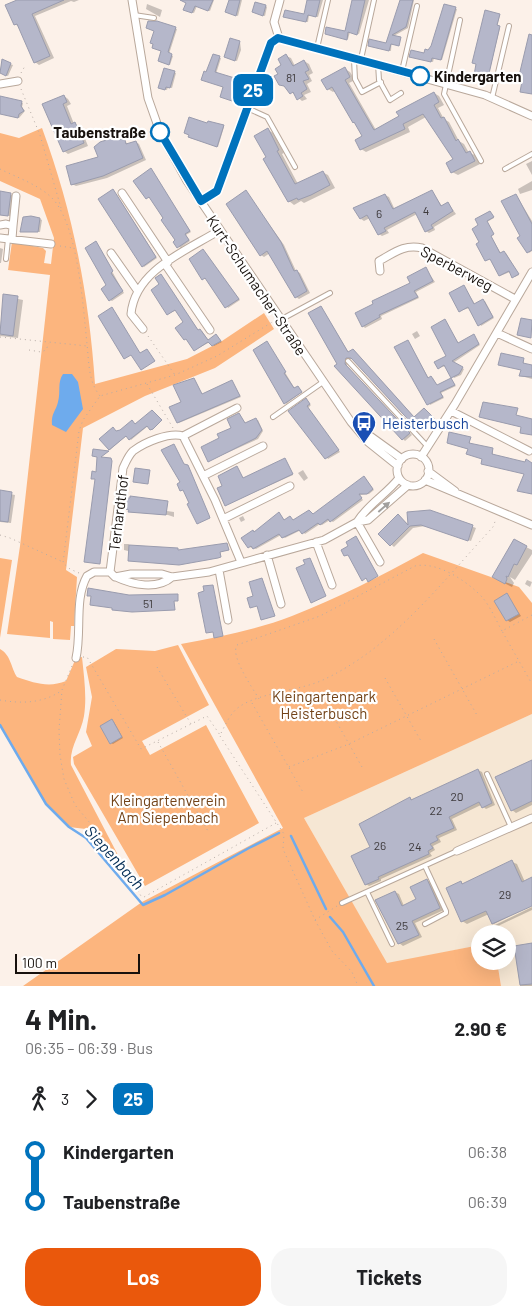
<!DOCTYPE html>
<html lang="de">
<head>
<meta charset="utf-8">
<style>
	:root { --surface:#fff; --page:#f6f6f6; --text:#202124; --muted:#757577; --accent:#ea580c }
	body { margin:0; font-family:Barlow,sans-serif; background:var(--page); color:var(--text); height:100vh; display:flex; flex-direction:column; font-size:19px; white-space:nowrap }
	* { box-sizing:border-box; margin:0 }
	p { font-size:16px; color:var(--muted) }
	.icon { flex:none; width:28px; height:28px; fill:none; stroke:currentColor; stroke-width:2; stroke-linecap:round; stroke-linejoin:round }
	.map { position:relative; height:986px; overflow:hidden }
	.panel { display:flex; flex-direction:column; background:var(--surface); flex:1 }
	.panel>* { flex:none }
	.badge { padding:0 10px; border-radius:8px; font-size:18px; line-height:32px }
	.controls { position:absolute; left:471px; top:925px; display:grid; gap:10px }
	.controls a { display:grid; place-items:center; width:45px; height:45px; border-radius:50%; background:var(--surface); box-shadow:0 5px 20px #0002; font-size:25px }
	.scale { position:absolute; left:15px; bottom:12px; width:125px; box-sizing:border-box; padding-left:5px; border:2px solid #17110d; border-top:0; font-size:14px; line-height:18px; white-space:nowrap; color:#17110d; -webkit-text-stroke:4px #fff; paint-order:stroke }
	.map>.badge { position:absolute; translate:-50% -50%; box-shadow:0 0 0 2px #fff }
	.legs { display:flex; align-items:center; gap:8px; height:55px; padding:0 25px; font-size:16px }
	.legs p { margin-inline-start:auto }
	.headline { display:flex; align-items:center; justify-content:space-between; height:85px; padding:0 25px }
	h1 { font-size:28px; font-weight:700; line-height:38px }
	.button { display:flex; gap:10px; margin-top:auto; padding:10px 25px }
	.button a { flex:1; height:58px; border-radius:20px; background:var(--accent); color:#fff; font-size:20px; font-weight:700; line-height:58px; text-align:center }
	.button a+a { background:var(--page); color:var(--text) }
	ul { padding:0 25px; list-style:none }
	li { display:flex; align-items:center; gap:18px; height:50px; font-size:19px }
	li i { display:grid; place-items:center; width:8px; height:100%; margin:0 6px; background:currentColor }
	li i::after { content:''; width:12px; height:12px; margin:-6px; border:4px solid; border-radius:50%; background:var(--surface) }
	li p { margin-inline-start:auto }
	li:first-child i { background:linear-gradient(#0000 50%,currentColor 0) }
	li:last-child i { background:linear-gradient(currentColor 50%,#0000 0) }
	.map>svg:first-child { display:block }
</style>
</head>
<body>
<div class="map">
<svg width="532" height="986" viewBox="0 0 532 986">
	<rect width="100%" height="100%" fill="#fcf1e9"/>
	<path fill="#f6e7d4" d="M532 714V986H501L497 961H508V934H480V945L387 964 304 818Z"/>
	<path fill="#fcb57e" d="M42 128C73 212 89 295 95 384L187 359 222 341 264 313 274 329 215 368 145 396 83 428 66 570 77 577 74 626H71L70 640 53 639V622L50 621V638L7 634 20 546 50 275 8 270 12 242 43 248 46 251 44 263 51 264 54 238 40 199 0 181V133L19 138Z
		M423 553 519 587 532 603V714L304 818 387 963 480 945V961H497L501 986H23L142 902 283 828 181 644C218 637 256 630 292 616 338 598 381 576 423 553Z
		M0 558 12 560 0 638Z
		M178 645 209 705 142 741 150 755 206 725 259 823 145 886 74 764 73 757 92 746 86 732 92 697 86 667 116 649 155 651Z
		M0 649C11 655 11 668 17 677 34 683 49 688 66 681L76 658 82 657C84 677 87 697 84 716 81 734 69 747 71 765L120 859 94 830 69 827 46 804 0 725Z"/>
	<path fill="#6eabed" d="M63 374H72L78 382 83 409 66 432 52 425C51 413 56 411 58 402 61 391 57 383 63 374Z"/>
	<path fill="#0003" d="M20 0H79L74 2 71 1 35 16 54 58 39 65 35 62 19 27 15 24Z
		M180 0H214L210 11 197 6 194 13 191 12 187 3Z
		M230 0H242L238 16 228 12Z
		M309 0H323L318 17 309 15 308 22 286 17 305 16Z
		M355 0H369L359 34 350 32 348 39 328 34 346 33Z
		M401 0H414L408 28 392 37 391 51 371 46 387 44Z
		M147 4 162 10 160 17 146 9Z
		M266 6 267 7 265 16 255 12Z
		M445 6 457 9 442 60 434 58 433 62 412 57 425 55 432 46Z
		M486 12 500 15 497 27 500 28 488 77 476 74Z
		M157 22 177 29 169 54 173 56 170 65 160 62 162 51 156 30Z
		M240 42 241 50 237 61 227 58Z
		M213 56 221 58 216 74 239 81 233 101 223 97 225 86 207 74Z
		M286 56 291 58 295 66 304 61 309 64 313 73 309 75 312 81 307 84 311 92 304 95 307 99 302 101 287 88 280 84V75Z
		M2 61 13 65 8 76 0 73Z
		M165 69 176 73 172 88 168 87 167 90 161 88Z
		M345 69 350 72 355 80 349 83 376 130 401 117 434 93 439 96 444 105 438 108 444 119 449 122 459 141 464 144 469 153 475 155 480 164 458 175 452 172 448 164 455 160 426 117 408 127 410 132 366 152 361 149 363 137 357 124 336 90 333 92 328 89Z
		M64 96 68 99 71 104 67 106 74 124 80 126 88 146 68 154 64 151 44 105Z
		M0 97 23 103 22 107 25 111 19 118 0 113Z
		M189 119 224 127 218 147 190 138Z
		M268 130 273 133 284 153 282 154 298 184 322 172 328 175 335 188 304 203 301 201 294 205 289 201Z
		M124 141 128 144 136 142 139 144 146 160 107 178 76 186 72 184 99 158Z
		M532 161V175L526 164Z
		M151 170 191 232 186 235 190 241 180 248 151 198H147L135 181Z
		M532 181V190L520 194 518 189Z
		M0 192 13 195 10 216 0 215Z
		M115 192 157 258 144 267 143 266Z
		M246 192 284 245 296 271 300 273 310 293 299 299 296 297 270 253 264 257 261 255Z
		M432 192 442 206 448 203 456 214 434 227 435 230 429 233 426 231 417 214 387 230 389 233 382 236 379 234 370 218 364 221 361 219 385 195 389 197 395 210Z
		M516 195 532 221V251L529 253 521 237Z
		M490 212 494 218 487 222 494 235 491 236 501 254 506 253 519 275 515 277 510 272 500 276 491 259 486 260 480 243V226Z
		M40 219 42 220 40 232 22 231Z
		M96 242 124 293 112 301 110 300Z
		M0 248 3 249 1 263H0Z
		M203 250 240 300 228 308 207 279H203Z
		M426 269 435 282 416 292 419 298 381 316 382 319 365 328 363 326 412 284Z
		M161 276 199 331H202L209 341 217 336 222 342 214 346 210 342 195 350 177 328 185 323 177 310 168 314 153 290 161 285 157 279Z
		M464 287 475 304 485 301 494 318 481 326 470 308 459 311Z
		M4 296 23 300 18 338 0 336Z
		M321 307 349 353 355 352 415 418 424 409 436 420 432 424 429 421 420 430 417 428 353 359H348L347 366 412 435 405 441 403 439 336 366 339 364Z
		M445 321 459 344 474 336 480 345 453 363 464 369 461 375 454 378 446 366 439 368 448 357Z
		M417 331 420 336 415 339 412 334Z
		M408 341 429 379 433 378 437 386 451 380 456 386 441 393 444 398 430 405Z
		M267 342 295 389 299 388 302 392 286 404Z
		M523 359 524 364 532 366V379L521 376 522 370 501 365Z
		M194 379 203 395 232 381 241 397 179 423 178 422 182 402Z
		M306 400 311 405 308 408 340 452 328 459 290 411Z
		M153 411 161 421 152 430 148 426 131 440 127 435 110 450 101 439 136 426Z
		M239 414 246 424 258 420 263 431 258 439 209 461 221 439 233 428Z
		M470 438V444L493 450V456L532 464V467L483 459 469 449 450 443Z
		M285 459 293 475 226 505 218 489 224 486 237 468 244 479Z
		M303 470 308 478 304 481 298 473Z
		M364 477 374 490 369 494 359 495 363 500 333 522 330 520 322 525 320 524 305 534 301 530 285 538 281 535 256 549 249 547 253 531 255 532 279 513 285 521 290 517 294 521 310 511 314 515Z
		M0 492 15 495 11 523 0 522Z
		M167 502V511L174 512V517L168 515 130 512Z
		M430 511 476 528 471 541 425 526 413 528 394 547 380 534 401 518 410 526Z
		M243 516 245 520 241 522 239 518Z
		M514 541 532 550V554L515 580 510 577 514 583 512 587 500 581Z
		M124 544H129V546L177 549 178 551 227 544 229 550 220 551 221 557 180 564 124 550Z
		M527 580 532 582 530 587 525 584Z
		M507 595 521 616 510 622 507 620Z
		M114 722 123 738 113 744 111 743Z
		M532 761V805L516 813 512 810Z
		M478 770 482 772 495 805 486 809 481 805 452 819 457 830 439 838 441 842 433 846 435 850 430 853 432 856 381 879V881L369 886 366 884 372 847 410 798 413 800Z
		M512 862 517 864 525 882 532 879V905L494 924 489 914 467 924 462 921 461 883 464 884Z
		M427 880 431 883 444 910 415 923 422 937 403 946 399 943 395 892 399 894 404 906 417 900Z
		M532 907V910L498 926 495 925Z
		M532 944V986H520L515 947Z"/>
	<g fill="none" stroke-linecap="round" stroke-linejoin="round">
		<path stroke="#6eabed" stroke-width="2.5" d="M0 725 46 804 69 827 86 838 143 905 165 895 249 848 279 833
			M291 836 326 909
			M330 917 343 932 374 986"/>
	</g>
	<path fill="#b5b7ca" stroke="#9a9cae" d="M17 0H64L32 14 50 56 34 63 17 24 14 25 5 5Z
		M180 0H213L208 11 195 6 192 13 183 10 186 3Z
		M229 0H240L236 16 225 12Z
		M307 0H320L316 17 308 15 306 22 283 17 285 10 304 14Z
		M352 0H365L357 35 348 32 347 40 325 34 326 27 345 31Z
		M400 0H413L406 27 392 35 401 37 399 46 391 44 389 51 368 46 369 39 386 43Z
		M255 2 266 5 263 16 252 12Z
		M444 4 456 7 441 60 432 58 431 62 409 57 411 50 424 53 425 49 428 50 431 46Z
		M485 10 500 14 497 25 500 26 488 78 474 75 476 64 472 63Z
		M148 21H157L176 27 168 52 172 54 169 65 158 61 161 51 152 48 153 44 150 43 154 31 146 28Z
		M529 34 532 35V94L520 92 522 81 518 80Z
		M230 38 240 41 235 61 224 57Z
		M213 54 220 56 215 72 238 79 232 101 220 97 223 87 201 80 204 71 206 72Z
		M286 54 293 66 304 60 309 70 305 72 309 79 303 81 307 89 301 93 303 96 297 100 293 92 290 94 284 86 279 85 274 76 278 74 275 69 281 65 278 59Z
		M2 59 11 63 6 76 0 73Z
		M345 67 350 77 345 80 374 130 399 116 396 112 434 92 439 102 434 105 441 118 444 117 456 141 458 139 466 153 470 151 475 161 451 173 446 163 453 159 423 114 403 124 405 129 360 150 355 140 362 136 354 122 353 123 332 87 327 90 321 80Z
		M164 68 175 71 170 88 166 87 165 90 158 88Z
		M64 95 67 102 63 104 71 124 75 122 84 143 63 152 42 104Z
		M0 96 22 101 21 106 24 111 19 114 18 118 0 114Z
		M189 117 207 123 208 121 224 125 217 147 188 137 189 135 184 133Z
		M268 128 279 150 277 151 295 184 323 171 330 185 311 195 298 200 297 198 288 202 263 159 266 157 254 136Z
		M113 138 125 140 126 144 136 141 143 158 103 176 71 185 66 166 98 157 94 147 100 142Z
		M151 168 190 231 185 234 189 240 177 248 173 242 175 240 161 220 163 218 149 197 146 199 133 181Z
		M113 189 156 257 142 267 98 199Z
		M246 190 281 242 294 271 297 270 307 291 295 298 267 251 260 256 226 204Z
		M432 190 441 206 448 202 453 211 431 225 433 228 425 232 415 212 384 228 386 231 378 235 367 215 360 219 353 208 385 194 393 209Z
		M0 191 11 193 8 216 0 215Z
		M516 194 532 224V250L527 253 517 238 520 236 501 201Z
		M490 211 494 217 487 221 494 234 491 236 500 253 504 251 519 274 512 278 509 271 499 276 490 259 485 261 476 244 479 242 472 229 478 225 475 219Z
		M31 216 40 218 38 232H20L23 217Z
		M96 241 113 271 111 273 123 291 109 301 101 289 106 285 85 248Z
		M203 249 239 299 225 308 205 278 202 280 189 259Z
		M426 267 433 281 414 291 418 297 379 315 380 317 362 327 355 313 373 304 372 301 410 283 407 277Z
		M161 274 198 330 200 329 208 340 216 334 221 341 212 346 208 342 194 351 186 339 184 340 175 328 183 322 175 310 167 315 151 290 159 284 155 278Z
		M464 285 474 304 483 299 493 317 478 326 468 307 459 312 449 293Z
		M3 294 18 296 13 336 0 334Z
		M321 306 348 352 353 349 414 417 424 408 434 418 429 423 426 420 417 429 351 358H346L345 364 410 433 402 440 334 366 337 364 308 313Z
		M112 307 140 353 147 349 155 361 141 370 131 355 124 359 98 316Z
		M521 318 532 320 531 338 517 335Z
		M445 319 458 343 474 334 479 344 452 361 463 367 459 374 451 378 444 365 438 369 434 362 446 356 431 327Z
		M408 340 428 378 431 376 437 385 451 378 455 385 440 392 443 397 427 405 394 347Z
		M267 341 286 372 284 373 294 388 298 386 302 392 284 404 253 350Z
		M501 353 524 358 523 363 532 365V377L519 376 521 370 498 365Z
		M194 378 202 394 232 380 240 396 177 423 169 407 181 402 173 385Z
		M306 398 310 404 307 406 339 450 325 459 288 411Z
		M483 402 518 408 516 415 532 419V435L520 433 521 427 479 417Z
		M152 410 162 420 153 429 150 430 147 426 129 440 126 436 109 450 99 439 113 427 116 431 120 430 132 420 135 424Z
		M239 413 245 423 256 418 262 430 256 438 208 462 201 447 219 438 217 434 231 428 227 419Z
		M449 432 471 437 469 443 493 448 492 454 525 462 526 459 532 463V494L517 491 524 474 481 464 482 459 466 454 468 449 447 443Z
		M174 444 184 464 188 465 209 515 210 518 197 524 187 504 189 503 183 490 180 491 177 484 180 482 161 450Z
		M93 449 109 451 101 457 111 458 112 461 100 564 84 562 95 479H91L92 471 96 472 97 457 92 456Z
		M285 458 293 474 225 506 217 488 222 486 218 476 237 466 243 478Z
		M135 468 150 470 148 484 133 482Z
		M364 476 373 489 367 494H359L362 498 330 522 328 519 320 525 318 523 302 534 299 530 282 538 279 534 253 549 251 546 248 548 241 538 253 530 254 532 279 512 284 520 290 516 293 520 309 510 313 514Z
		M0 490 12 492 8 522 0 521Z
		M130 496 168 501 166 515 128 512 129 510 125 509 126 498H130Z
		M430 510 473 525 468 541 421 525 410 526 390 546 378 534 398 514 408 525 407 512Z
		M356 536 378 576 368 582 366 578 362 581 348 555 344 556 341 550 348 546 346 542Z
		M514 539 527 546 517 565 514 564 508 577 506 576 507 579 505 584 492 577Z
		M227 543 229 550 220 552 221 557 218 558 179 565 128 561 129 545 178 548V550Z
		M310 558 326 596 311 603 296 568 305 564 303 560Z
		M262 578 275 616 261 620 257 606 250 608 247 598 253 596 249 582Z
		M213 585 223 636 214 638 213 632 206 633 198 593 204 591 203 586Z
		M88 588 129 595 178 594V601H174L175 610 132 612 112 610V608L90 605 91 596H87Z
		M507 593 519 614 506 621 494 601Z
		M112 719 122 737 110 744 100 726Z
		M532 760V801L511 811 495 777Z
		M478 769 492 803 482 808 479 802 449 817 454 828 436 836 438 840 430 844 433 848 428 851 429 854 378 877 379 879 365 885 351 856 370 847 359 824 410 797 411 800Z
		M512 860 522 882 532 877V906L492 924 486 911 461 922 446 888 461 881 462 884Z
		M427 879 440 908 412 921 419 935 398 944 375 900 395 891 402 906 416 899 410 887Z
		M532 943V984L520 985 514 946Z"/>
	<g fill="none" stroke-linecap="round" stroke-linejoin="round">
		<g stroke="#b9a89b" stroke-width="6">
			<path id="service" d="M134 15 154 18
				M460 20 444 94 481 161
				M317 48 328 0
				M361 59 374 0
				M354 60 355 79 362 92 381 82
				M378 64 379 80 390 100 401 93
				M402 71 417 6
				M492 98 509 26
				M247 108 267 117 295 167
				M505 169 532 154
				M6 259 8 239
				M282 319 330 293
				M348 361 428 447
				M273 417 323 382
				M487 774 511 827
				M367 892 392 944
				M342 903 457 851
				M425 924 446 913V911L425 866"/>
		</g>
		<g stroke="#b9a89b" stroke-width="9">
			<path id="minor" d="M132 0 148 98 160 132 187 181 351 422 368 442 398 466
				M279 38 485 95 532 116
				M279 38 274 22 280 0
				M0 84 18 81
				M122 193 168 262
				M201 201 217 191 271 43 279 38
				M0 225 6 224 13 226 12 239
				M13 226 16 196
				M0 238 51 244
				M111 253 137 290
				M165 264 210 330
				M380 271 379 261C394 253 404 244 422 248L515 299
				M143 329 131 314C135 270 186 251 220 230
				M497 333 532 349
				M451 411 529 451
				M359 428 402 459
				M183 436 237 408
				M397 470a16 16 0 1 1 32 0a16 16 0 1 1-32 0Z
				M421 457 455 404 532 272
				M428 471 455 491
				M203 476 263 446
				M425 480 532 525
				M223 519 290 486
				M357 522C368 504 387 494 399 478
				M357 522 380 562
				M316 542 332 585
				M267 555 281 604
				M219 570 228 620
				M110 572 123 468C126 462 128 456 133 451 145 442 169 432 183 436L215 500 241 562
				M116 577C133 585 157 590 172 577
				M76 658C82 632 74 599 87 576L94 572H110L115 577 131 574H162L172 577 209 572 324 540 357 522 368 520 408 485
				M457 851 532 818"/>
		</g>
		<path stroke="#b6aca6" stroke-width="1" stroke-dasharray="1 4" stroke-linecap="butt" d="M21 73 25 66
			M21 89 40 135 61 208
			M0 169C16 177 37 184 51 197 78 223 83 306 87 344 89 362 88 381 100 396
			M60 246 73 248
			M148 336 175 375
			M0 337 87 346
			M29 350 41 352 46 350 49 343
			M147 384 173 428
			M0 535 10 538 63 562
			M79 573 70 569 63 563 79 431 83 420 100 396 175 375 217 356 274 321
			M532 615 502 631 532 684
			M434 639 478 717
			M83 657H87L90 662 141 749 207 716 220 735C225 726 230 713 239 707 260 692 301 691 325 679 394 646 442 582 493 527L496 519
			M72 666 62 690 59 730 60 755 64 779 75 805 120 859 141 896 144 897 276 823
			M157 667 191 724
			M385 678 421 741
			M259 699C252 687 230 656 237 645L320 616 415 566C437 561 467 581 482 597 490 606 496 620 502 631
			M0 700C22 704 43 703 61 691
			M252 703 304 794
			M327 705 362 767
			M220 736 284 834 283 849 315 920 332 951 352 972 358 986
			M158 742 209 833
			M289 767 349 744 519 661
			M315 920 337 906"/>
		<use href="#service" stroke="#fff" stroke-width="4"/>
		<use href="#minor" stroke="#fff" stroke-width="7"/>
	</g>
	<defs><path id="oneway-solid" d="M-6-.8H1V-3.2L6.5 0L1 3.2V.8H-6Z" transform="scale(1.25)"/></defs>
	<use fill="#a2a09e" href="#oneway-solid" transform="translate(384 507) rotate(-41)"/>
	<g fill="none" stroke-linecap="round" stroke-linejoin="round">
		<g stroke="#fff" stroke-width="11">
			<path id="line-1" d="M160 132 201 201 217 191 271 43 278 38 420 76"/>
		</g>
		<use href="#line-1" stroke="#0072bc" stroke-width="8"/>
	</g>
	<defs>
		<g id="bus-pin" transform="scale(1.25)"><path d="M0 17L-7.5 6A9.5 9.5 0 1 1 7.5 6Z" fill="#1a4fb4" stroke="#fff"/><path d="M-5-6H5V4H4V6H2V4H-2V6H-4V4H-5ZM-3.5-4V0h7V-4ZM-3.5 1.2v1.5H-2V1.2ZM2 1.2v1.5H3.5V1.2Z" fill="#fff"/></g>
	</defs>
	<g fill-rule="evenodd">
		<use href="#bus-pin" x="364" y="423"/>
	</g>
	<g fill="#fff" stroke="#0072bc" stroke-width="2.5">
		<circle cx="420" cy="76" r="9"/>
		<circle cx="160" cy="132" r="9"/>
	</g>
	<g text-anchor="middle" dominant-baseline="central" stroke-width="4.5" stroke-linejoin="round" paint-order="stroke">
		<g font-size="12" fill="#3e3a3c">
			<text x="291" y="77">81</text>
			<text x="426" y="210">4</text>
			<text x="379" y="213">6</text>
			<text x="148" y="603">51</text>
			<text x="457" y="796">20</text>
			<text x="436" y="810">22</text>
			<text x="380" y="845">26</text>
			<text x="415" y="846">24</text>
			<text x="505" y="894">29</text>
			<text x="402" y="925">25</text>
		</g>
		<g font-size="15" font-weight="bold" fill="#17110d" stroke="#fff" text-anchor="start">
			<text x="434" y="76">Kindergarten</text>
			<text x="146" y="132" text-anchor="end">Taubenstraße</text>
		</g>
		<g font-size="15" fill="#17110d" stroke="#fff">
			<text transform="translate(457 268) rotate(28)">Sperberweg</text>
			<text transform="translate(257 285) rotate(56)">Kurt-Schumacher-Straße</text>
			<text transform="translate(118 513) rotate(-83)">Terhardthof</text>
		</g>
		<g font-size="15" fill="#164399" stroke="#fff" text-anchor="start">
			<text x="382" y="423">Heisterbusch</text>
		</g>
		<g font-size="15" fill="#734318" stroke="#fff">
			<text x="324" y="696">Kleingartenpark<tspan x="324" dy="17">Heisterbusch</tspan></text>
			<text x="168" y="800">Kleingartenverein<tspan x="168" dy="17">Am Siepenbach</tspan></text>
		</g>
		<g font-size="16" font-style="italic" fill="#002b54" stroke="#fff">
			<text transform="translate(115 857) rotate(48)">Siepenbach</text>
		</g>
	</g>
</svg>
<div class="controls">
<a><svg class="icon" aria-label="layers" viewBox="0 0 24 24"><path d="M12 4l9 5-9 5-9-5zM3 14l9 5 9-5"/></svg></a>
</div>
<div class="scale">100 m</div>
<b class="badge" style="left:253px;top:90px;background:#0072bc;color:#fff">25</b>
</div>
<section class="panel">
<div class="headline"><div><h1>4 Min.</h1><p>06:35 – 06:39 · Bus</p></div><b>2.90 €</b></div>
<div class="legs"><svg class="icon" aria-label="walk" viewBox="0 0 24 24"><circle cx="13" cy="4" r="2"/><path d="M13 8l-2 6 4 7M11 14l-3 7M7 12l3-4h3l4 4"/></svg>3<svg class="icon" aria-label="forward" viewBox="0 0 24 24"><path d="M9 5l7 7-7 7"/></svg><b class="badge" style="background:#0072bc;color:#fff">25</b></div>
<ul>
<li><i style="color:#0072bc"></i><b>Kindergarten</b><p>06:38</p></li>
<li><i style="color:#0072bc"></i><b>Taubenstraße</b><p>06:39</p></li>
</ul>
<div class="button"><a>Los</a><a>Tickets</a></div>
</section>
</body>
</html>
